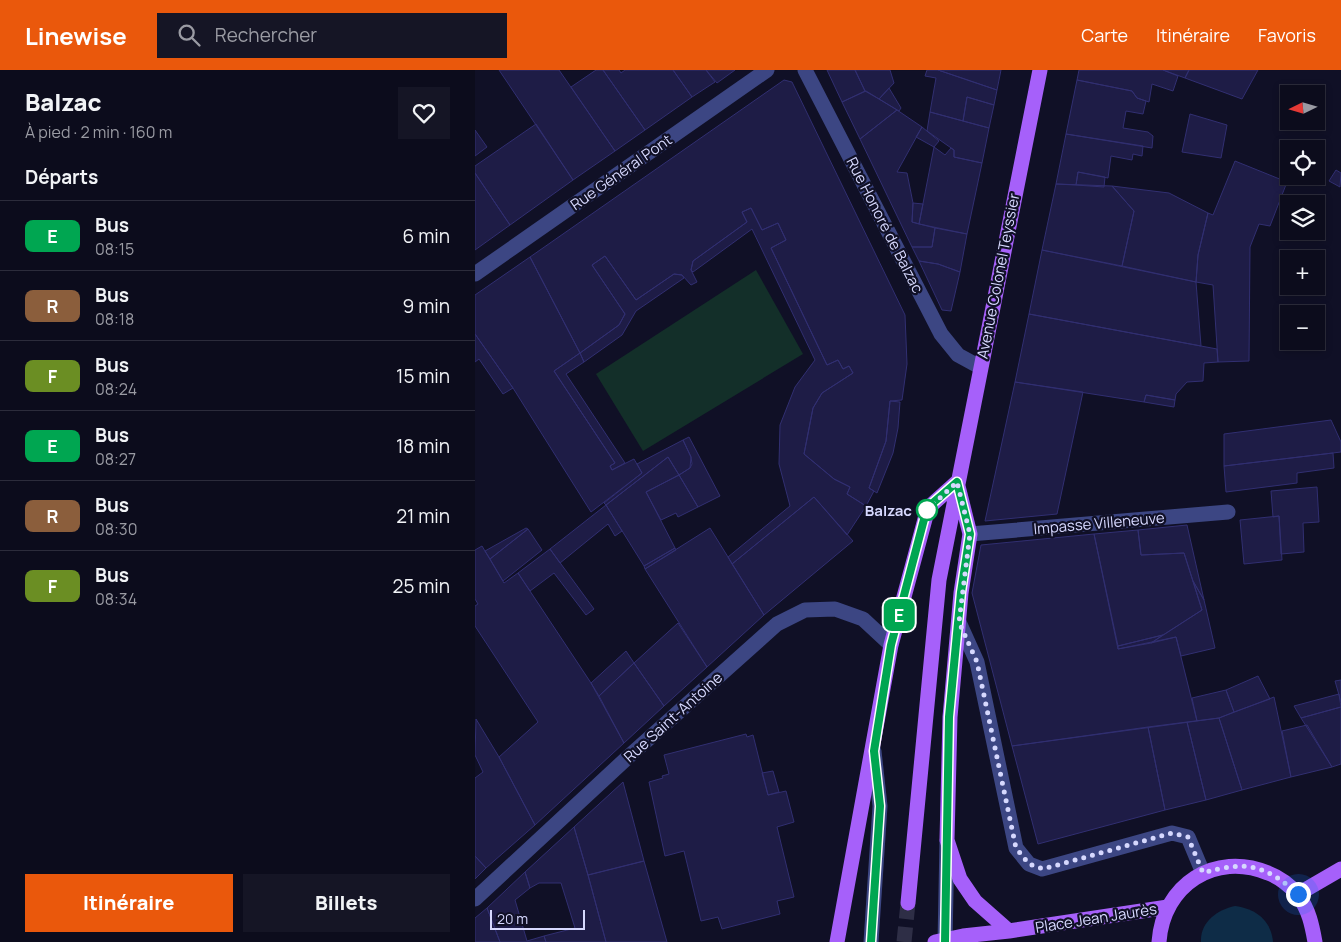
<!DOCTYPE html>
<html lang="fr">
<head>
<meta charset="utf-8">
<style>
	:root { --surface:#0c0c1c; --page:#151525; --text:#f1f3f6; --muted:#9a9ba3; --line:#2c2c3b; --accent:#ea580c }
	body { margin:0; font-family:Manrope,sans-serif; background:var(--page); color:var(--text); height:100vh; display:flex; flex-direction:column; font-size:19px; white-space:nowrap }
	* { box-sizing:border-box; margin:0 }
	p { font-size:16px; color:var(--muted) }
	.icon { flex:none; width:28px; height:28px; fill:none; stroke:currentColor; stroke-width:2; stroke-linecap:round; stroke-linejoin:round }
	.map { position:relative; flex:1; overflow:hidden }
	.drawer { display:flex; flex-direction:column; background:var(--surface); width:475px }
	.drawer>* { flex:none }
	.badge { padding:0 10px; border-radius:8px; font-size:18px; line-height:32px }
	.needle { width:32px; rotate:265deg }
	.fabs { position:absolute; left:805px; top:15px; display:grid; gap:10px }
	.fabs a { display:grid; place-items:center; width:45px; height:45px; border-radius:0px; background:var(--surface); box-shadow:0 2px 8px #0003,0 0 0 1px var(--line); font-size:25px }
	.scale { position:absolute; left:15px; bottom:12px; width:95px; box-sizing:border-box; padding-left:5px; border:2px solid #d6d8fe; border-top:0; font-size:14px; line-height:18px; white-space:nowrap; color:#d6d8fe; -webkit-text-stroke:4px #101026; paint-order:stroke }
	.you { position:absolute; width:25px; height:25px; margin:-12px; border:4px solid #fff; border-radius:50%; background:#1a73e8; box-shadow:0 0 0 8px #1a73e833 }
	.map>.badge { position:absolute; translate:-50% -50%; box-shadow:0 0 0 2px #fff }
	h2 { padding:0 25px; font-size:19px; line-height:45px }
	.round { display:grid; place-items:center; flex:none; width:52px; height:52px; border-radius:0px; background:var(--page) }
	.headline { display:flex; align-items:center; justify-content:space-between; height:85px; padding:0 25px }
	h1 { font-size:24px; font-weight:800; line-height:38px }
	.primary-button { display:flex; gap:10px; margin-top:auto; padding:10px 25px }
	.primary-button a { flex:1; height:58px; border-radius:0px; background:var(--accent); color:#fff; font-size:20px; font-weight:800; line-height:58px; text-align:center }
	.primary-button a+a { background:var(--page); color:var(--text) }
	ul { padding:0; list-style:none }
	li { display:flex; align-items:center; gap:15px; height:70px; padding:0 25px; border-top:1px solid var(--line) }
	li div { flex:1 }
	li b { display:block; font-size:19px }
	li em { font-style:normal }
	li .badge { min-width:55px; font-weight:700; text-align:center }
	header { display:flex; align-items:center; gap:30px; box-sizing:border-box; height:70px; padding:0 25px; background:var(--accent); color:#fff }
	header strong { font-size:24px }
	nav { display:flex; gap:28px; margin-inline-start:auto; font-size:18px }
	.search { width:350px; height:45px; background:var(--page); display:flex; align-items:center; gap:12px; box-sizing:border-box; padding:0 18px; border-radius:0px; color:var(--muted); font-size:19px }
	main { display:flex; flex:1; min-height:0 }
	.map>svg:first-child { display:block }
</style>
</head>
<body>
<header>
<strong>Linewise</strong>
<div class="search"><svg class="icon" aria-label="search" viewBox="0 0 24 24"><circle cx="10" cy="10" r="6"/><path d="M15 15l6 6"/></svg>Rechercher</div>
<nav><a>Carte</a><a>Itinéraire</a><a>Favoris</a></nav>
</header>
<main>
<section class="drawer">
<div class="headline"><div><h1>Balzac</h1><p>À pied · 2 min · 160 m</p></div><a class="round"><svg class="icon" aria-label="heart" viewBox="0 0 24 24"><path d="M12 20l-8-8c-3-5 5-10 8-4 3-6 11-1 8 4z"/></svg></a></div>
<h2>Départs</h2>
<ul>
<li><span class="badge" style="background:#00a651;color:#fff">E</span><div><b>Bus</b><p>08:15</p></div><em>6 min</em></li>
<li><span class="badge" style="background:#8b5e3c;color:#fff">R</span><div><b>Bus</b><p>08:18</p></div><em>9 min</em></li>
<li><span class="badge" style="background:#6b8e23;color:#fff">F</span><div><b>Bus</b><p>08:24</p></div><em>15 min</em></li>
<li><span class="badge" style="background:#00a651;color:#fff">E</span><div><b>Bus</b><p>08:27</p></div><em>18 min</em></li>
<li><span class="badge" style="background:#8b5e3c;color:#fff">R</span><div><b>Bus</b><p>08:30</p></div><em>21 min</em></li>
<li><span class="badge" style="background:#6b8e23;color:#fff">F</span><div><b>Bus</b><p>08:34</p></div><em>25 min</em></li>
</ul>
<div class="primary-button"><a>Itinéraire</a><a>Billets</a></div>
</section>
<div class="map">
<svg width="866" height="872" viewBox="0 0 866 872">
	<rect width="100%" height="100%" fill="#101026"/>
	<path fill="#132f29" d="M281 200 328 284 168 381 121 304Z"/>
	<path fill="#0e2c47" d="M760 836C781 839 796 850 798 872H726C725 852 742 840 760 836Z"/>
	<path fill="#1e1c46" stroke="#312f71" d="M24 0H84L140 81 98 110Z
		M121 0H128L170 60 140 81 96 17Z
		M128 0H144L146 3 150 0H198L217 27 170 60Z
		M198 0H231L240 12 217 27Z
		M231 0H260L242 13Z
		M352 0H380L390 21 367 32Z
		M380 0H415L419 13 404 29 390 21Z
		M452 0H463L522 20 519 35 492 27 488 51 455 42 461 8 450 6Z
		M463 0H526L522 20Z
		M604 0H688L703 6 698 21 677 14 674 32 662 28 657 21 602 10Z
		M688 0H714L710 8Z
		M714 0H783L767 29 710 8Z
		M309 10 317 12 430 245 432 294 427 330 415 331 411 371 394 418 399 421 391 436 372 424 375 417 359 409 329 384 338 338 347 323 378 303 374 296 368 299 363 290 352 295 296 178 311 170 303 153 287 160 276 138 267 142 272 152 218 191 216 200 222 212 216 215 207 205 199 204 161 230 130 186 117 195 150 244 144 255 105 283 55 187Z
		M602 10 657 21 662 28 671 31 668 44 651 41 648 58 673 62 678 66 677 78 591 64Z
		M414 18 426 38 424 41 404 29Z
		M391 21 422 40 385 69 367 32Z
		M492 27 519 35 514 58 488 51Z
		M422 40 447 57 422 102 432 103 438 133 437 152 460 158 457 177H437L385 69Z
		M455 42 514 58 507 93 479 87V80L452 61Z
		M715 44 752 55 746 88 707 82Z
		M61 54 98 110 35 155 0 103V96Z
		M447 57 464 71 459 77 441 67Z
		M0 60 12 77 0 86Z
		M591 64 668 76 667 86 658 84 657 90 636 86 633 108 603 102 601 115 581 114Z
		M459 77 470 85 476 78 479 80V87L507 93 492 164 444 154Z
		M760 91 812 112 795 156 784 154 775 177 774 291 743 292 738 215 721 212 723 185 733 143 738 145Z
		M861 100 866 103 865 117 854 111Z
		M603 102 630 107 629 117 601 115Z
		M0 103 35 155 0 180Z
		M581 114 637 116 659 141 647 196 567 180Z
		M637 116 694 123 733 143 723 185 721 212 647 196 659 141Z
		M438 133 448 134 444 154 437 152Z
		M276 138 287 160 303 153 311 170 296 178 352 295 363 290 368 299 374 296 378 303 347 323 338 338 329 384 359 409 375 417 372 424 391 436 372 465 339 427 257 494 253 487 315 436 304 394 305 355 320 317 340 290 277 159 218 202 216 200 218 191 272 152 267 142Z
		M460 158 492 164 485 202 463 194 444 191 437 177H457Z
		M567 180 721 212 726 276 554 244Z
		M130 186 161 230 199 204 207 205 209 208 161 241 147 265 109 292 105 283 144 255 150 244 117 195Z
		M55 187 105 283 79 301 140 393 135 396 137 400 159 389 167 403 116 442 38 318 0 264V225Z
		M444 191 463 194 485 202 476 241 467 240Z
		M554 244 742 279 743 292 729 293 728 311 712 312 701 324 700 330 671 325 669 332 540 312Z
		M0 264 38 318 28 324 4 289 0 292Z
		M105 283 109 292 91 304 150 393 137 400 135 396 140 393 79 301Z
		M540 312 608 322 582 444 510 451Z
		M671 325 700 330 699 337 669 332Z
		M415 331 425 332 423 358 418 383 402 423 394 418 411 371Z
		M856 350 866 372V382L749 396V364Z
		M214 367 245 426 223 437 204 405 215 398 217 394 216 387 208 370Z
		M208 370 216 387 215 398 204 405 193 387 131 435 129 433 167 403 162 394Z
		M858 383 859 398 822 403V413L751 422 749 396Z
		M193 387 204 405 171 422 200 478 169 496 131 435Z
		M204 405 223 437 203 447 201 443 186 450 171 422Z
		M842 417 844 452 828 453 829 482 806 484 804 446 798 447 796 421Z
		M339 427 378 471 289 545 257 494Z
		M131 435 147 461 140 466 133 454 85 493 75 479Z
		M804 446 807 490 769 494 765 450Z
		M712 455 729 530 718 511 709 483 666 485 663 460Z
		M51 458 53 459 15 489 10 481Z
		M235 458 289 545 232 597 170 499Z
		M53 459 67 480 28 511 15 489Z
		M663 460 666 485 709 483 727 540 688 565 643 576 619 464Z
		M619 464 643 579 701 567 722 651 537 676 497 523 506 475Z
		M7 476 29 513 43 503 116 613 149 673 60 755 24 687 63 652 0 556V536L3 534 0 529V480Z
		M200 478 201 480 170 499 169 496Z
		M75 479 119 539 111 545 79 503 55 521 43 503Z
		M718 511 729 530 740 578 706 586 701 567 676 573 727 540Z
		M203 553 232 597 189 636 159 593Z
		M688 565 676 573 643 579V576Z
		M151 581 159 593 124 626 116 613Z
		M159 593 189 636 149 673 124 626Z
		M783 606 795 629 759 642 751 620Z
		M866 610V632L860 611Z
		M751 620 759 642 744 648 722 651 717 628Z
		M864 624 866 637 826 648 819 636Z
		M799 627 816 707 767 720 744 648Z
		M866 637V694L857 697 826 648Z
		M744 648 767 720 731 730 712 652Z
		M1 649 24 687 60 755 11 798 0 786V708L8 702 0 685Z
		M712 652 731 730 690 740 673 657Z
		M832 655 857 697 816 707 807 661Z
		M673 657 690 740 563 774 537 676Z
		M271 664 272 667 278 665 293 725 311 721 319 752 302 757 319 827 302 831 305 844 247 859 243 847 226 851 209 781 190 786 174 712 188 708 187 706 194 704 189 685Z
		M298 701 304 722 293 725 287 703Z
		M148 712 169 791 113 805 99 757Z
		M99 757 113 805 131 872H71L69 866 100 858 86 813H64L55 818 50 802Z
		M0 786 11 798 0 809Z
		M169 791 192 872H131L113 805Z
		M50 802 55 818 40 830 52 871 69 866 71 872H25L12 838Z
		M12 838 25 872H0V848Z"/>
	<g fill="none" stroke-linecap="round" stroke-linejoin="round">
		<path stroke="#2e2e46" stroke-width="15" stroke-dasharray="15 8" stroke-linecap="butt" d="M429 872 433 833"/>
		<path stroke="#3c4683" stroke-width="15" d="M330 0 466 264 483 285 505 297
			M0 204 292 0
			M495 464 753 442
			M484 552 502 592 541 778 554 794 567 799 697 763 713 767 728 803
			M0 829 152 688 302 554 330 540 360 539 388 549 416 575
			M396 872 405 736 399 681
			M470 872 472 771"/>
		<path stroke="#a660fa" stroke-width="15" d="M483 416 495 464 486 523 475 647 472 770 485 809 500 831 534 861
			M823 824 866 799
			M433 833 464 510 565 0
			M362 872 416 575 453 438 482 412
			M460 872 488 866 534 861 693 837
			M684 872C688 815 740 781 793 803 804 807 816 816 823 825 834 840 837 855 840 872"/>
	</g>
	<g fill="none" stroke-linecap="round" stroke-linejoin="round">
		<g stroke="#fff" stroke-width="11">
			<path id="line" d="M396 872 405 736 399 681 416 575 452 438 482 412 495 464 486 522 474 647 470 872"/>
		</g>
		<use href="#line" stroke="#00a651" stroke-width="8"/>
		<path stroke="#d6d8fe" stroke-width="5" stroke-dasharray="0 9" d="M452 440 482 412 495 464 484 552 502 592 541 778 554 794 568 799 697 763 713 767 728 803C771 790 790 795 823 824"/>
	</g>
	<circle fill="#fff" stroke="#00a651" stroke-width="2.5" cx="452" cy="440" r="10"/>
	<g text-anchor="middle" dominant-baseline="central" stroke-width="4.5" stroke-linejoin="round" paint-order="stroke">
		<g font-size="15" fill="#d6d8fe" stroke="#101026">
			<text transform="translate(146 102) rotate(-35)">Rue Général Pont</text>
			<text transform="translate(410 155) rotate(63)">Rue Honoré de Balzac</text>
			<text transform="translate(523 206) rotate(-79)">Avenue Colonel Teyssier</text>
			<text transform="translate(624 453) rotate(-5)">Impasse Villeneuve</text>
			<text transform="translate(198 647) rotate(-42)">Rue Saint-Antoine</text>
			<text transform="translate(621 848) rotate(-9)">Place Jean Jaurès</text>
		</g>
		<g font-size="15" font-weight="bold" fill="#d6d8fe" stroke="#101026" text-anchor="end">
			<text x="437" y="440">Balzac</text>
		</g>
	</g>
</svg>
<div class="fabs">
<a><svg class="needle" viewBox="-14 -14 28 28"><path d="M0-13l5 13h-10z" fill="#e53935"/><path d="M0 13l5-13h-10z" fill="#9a9ba3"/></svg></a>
<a><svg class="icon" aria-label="locate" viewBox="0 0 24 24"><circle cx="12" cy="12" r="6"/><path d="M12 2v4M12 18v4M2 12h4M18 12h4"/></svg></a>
<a><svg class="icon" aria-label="layers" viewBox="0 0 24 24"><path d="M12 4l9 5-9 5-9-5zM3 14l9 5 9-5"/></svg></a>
<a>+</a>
<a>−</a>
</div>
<div class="scale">20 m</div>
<div class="you" style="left:823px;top:824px"></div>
<b class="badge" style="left:424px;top:545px;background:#00a651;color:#fff">E</b>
</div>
</main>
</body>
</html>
